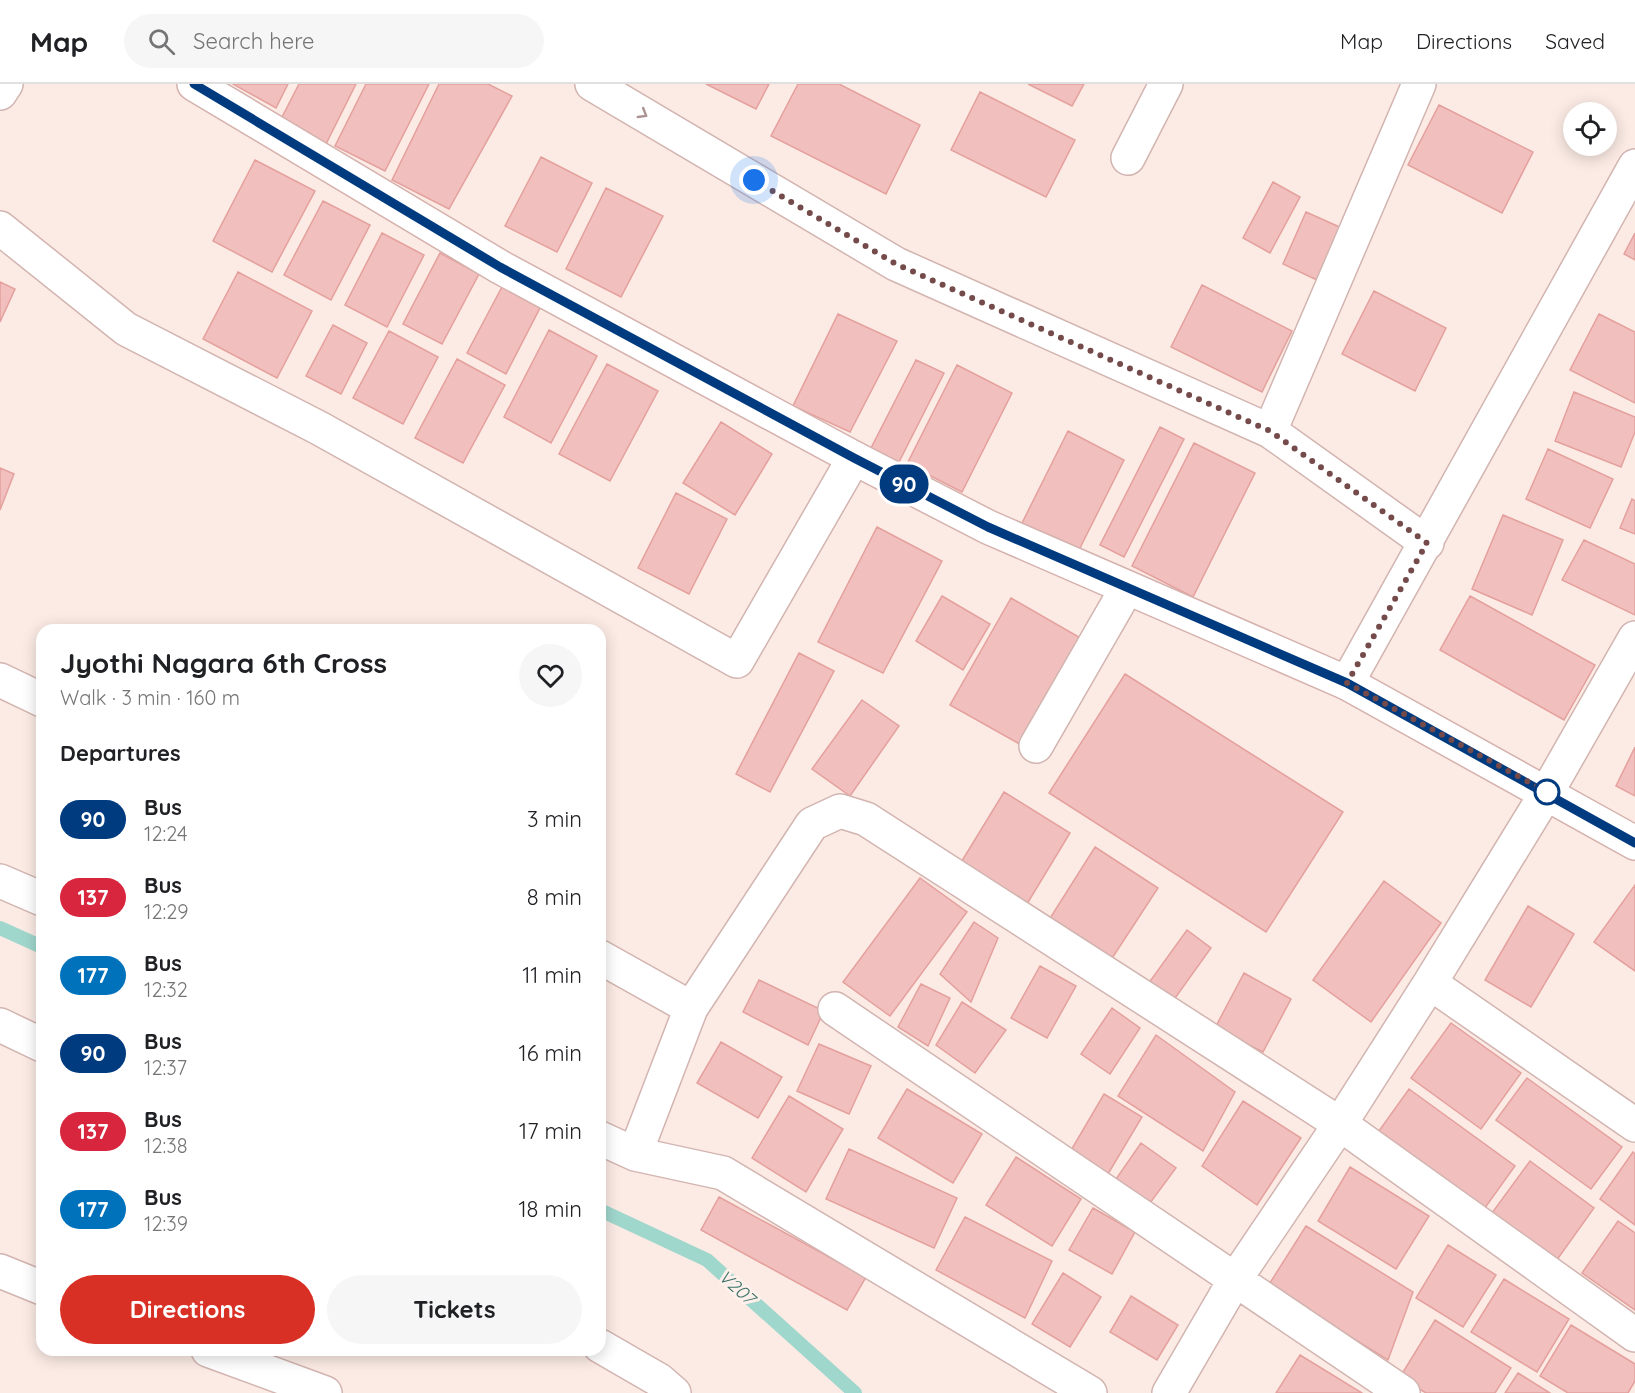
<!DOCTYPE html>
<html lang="en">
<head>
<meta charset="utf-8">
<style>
	:root { --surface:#fff; --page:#f6f6f6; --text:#202124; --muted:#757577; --line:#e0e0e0; --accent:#d93025 }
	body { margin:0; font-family:Quicksand,sans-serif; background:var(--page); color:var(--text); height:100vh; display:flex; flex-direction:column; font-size:22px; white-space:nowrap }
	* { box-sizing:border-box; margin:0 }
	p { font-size:20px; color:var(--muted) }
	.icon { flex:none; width:33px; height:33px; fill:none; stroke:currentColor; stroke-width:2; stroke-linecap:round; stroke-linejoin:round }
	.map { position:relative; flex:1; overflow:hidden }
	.panel { position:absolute; left:36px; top:540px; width:570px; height:732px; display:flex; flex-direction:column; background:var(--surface); border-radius:18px; box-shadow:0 3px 15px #0003 }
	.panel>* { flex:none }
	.badge { padding:0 12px; border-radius:20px; font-size:21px; line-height:39px }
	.tools { position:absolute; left:1563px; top:18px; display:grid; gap:12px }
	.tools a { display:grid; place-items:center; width:54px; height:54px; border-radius:50%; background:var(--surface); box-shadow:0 3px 15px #0003; font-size:30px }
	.you { position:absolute; width:30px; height:30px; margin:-15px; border:4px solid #fff; border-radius:50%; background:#1a73e8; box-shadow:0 0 0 9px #1a73e833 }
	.map>.badge { position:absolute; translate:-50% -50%; box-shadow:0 0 0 3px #fff }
	h2 { padding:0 24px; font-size:22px; line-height:54px }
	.round { display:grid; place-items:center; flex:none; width:63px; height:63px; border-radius:32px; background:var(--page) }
	.headline { display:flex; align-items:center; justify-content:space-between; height:102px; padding:0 24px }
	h1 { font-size:28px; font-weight:700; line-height:45px }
	.action { display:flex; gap:12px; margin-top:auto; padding:12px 24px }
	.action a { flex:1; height:69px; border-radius:36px; background:var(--accent); color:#fff; font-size:24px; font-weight:700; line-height:69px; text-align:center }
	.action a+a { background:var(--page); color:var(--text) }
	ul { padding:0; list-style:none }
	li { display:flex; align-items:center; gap:18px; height:78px; padding:0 24px }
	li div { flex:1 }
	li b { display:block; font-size:22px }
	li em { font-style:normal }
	li .badge { min-width:66px; font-weight:700; text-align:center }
	header { display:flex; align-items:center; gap:36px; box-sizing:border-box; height:84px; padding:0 30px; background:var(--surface); border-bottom:2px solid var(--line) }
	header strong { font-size:28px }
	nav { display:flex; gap:33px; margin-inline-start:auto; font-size:21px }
	.search { width:420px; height:54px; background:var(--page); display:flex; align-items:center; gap:15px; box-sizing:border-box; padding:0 21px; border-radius:33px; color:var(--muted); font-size:22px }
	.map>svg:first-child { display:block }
</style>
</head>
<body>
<header>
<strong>Map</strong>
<div class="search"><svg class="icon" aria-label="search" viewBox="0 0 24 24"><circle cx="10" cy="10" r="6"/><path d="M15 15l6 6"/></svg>Search here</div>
<nav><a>Map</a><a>Directions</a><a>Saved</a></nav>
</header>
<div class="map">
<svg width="1635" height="1309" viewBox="0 0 1635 1309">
	<rect width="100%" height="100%" fill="#fcebe5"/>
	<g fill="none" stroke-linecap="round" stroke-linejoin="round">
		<path stroke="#a0d7cd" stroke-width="14" d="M0 844 42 863
			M600 1126 707 1176 855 1309"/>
	</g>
	<path fill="#f1bfbd" stroke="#e4a09d" stroke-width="1.5" d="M233 0H288L276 24Z
		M299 0H356L325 62 279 39Z
		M366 0H429L385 87 335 62Z
		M439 0H488L512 12 449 125 392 96Z
		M706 0H769L756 25Z
		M798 0H839L920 41 886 110 771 52Z
		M1028 0H1084L1072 22Z
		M980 8 1075 56 1046 113 951 66Z
		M1439 21 1533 68 1502 129 1408 81Z
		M541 73 592 99 557 168 505 142Z
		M255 76 315 107 272 188 213 157Z
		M1273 98 1300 113 1270 169 1243 154Z
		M606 104 663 132 621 213 566 185Z
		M323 117 370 141 331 216 284 191Z
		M1306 128 1344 145 1321 198 1283 180Z
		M382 149 424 171 387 243 345 221Z
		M1635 149V176L1624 170Z
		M440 169 479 190 442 260 403 240Z
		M238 188 312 227 277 294 203 255Z
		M0 198 15 205 0 238Z
		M503 201 541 222 506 290 467 269Z
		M1202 201 1292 247 1262 308 1171 263Z
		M1374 207 1446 244 1415 307 1342 270Z
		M838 230 897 257 850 348 793 322Z
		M1599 230 1635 248V319L1570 286Z
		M333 241 367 259 341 310 306 292Z
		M549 246 597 272 551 359 504 333Z
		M389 247 438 273 403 340 353 314Z
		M457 275 505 301 463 379 415 354Z
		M916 276 944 289 897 382 869 368Z
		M607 280 658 307 610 397 559 370Z
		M957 281 1012 309 962 408 907 380Z
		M1574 308 1635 333V348L1621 383 1555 357Z
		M721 338 772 370 735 431 683 399Z
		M1160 343 1184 355 1124 473 1100 461Z
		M1068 347 1124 376 1075 474 1019 445Z
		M1194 359 1255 389 1193 513 1132 482Z
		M1548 365 1613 395 1590 444 1526 415Z
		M0 384 14 390 0 426Z
		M676 409 727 435 689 510 638 484Z
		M1632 415 1635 417V450L1620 444Z
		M1503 431 1563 456 1532 531 1472 505Z
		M877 443 942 477 883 589 818 558Z
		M1584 456 1635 480V531L1562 496Z
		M942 512 990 540 963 586 916 557Z
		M1470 512 1595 581 1564 636 1440 566Z
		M1011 514 1084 556 1023 662 950 621Z
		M799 569 834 587 770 708 736 690Z
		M1125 590 1343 728 1266 848 1049 709Z
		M862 616 899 642 850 712 812 685Z
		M1635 663V712L1616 702Z
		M1004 708 1070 749 1027 820 960 780Z
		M1095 763 1158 804 1109 879 1047 839Z
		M920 794 967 828 890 932 843 898Z
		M1384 797 1441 839 1371 938 1313 896Z
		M1635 801V887L1594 858Z
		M1528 822 1574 850 1531 923 1485 896Z
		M974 838 998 854 971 918 940 890Z
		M1187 846 1211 864 1173 917 1148 900Z
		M1040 882 1076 902 1047 954 1011 934Z
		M1244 889 1291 915 1263 968 1215 944Z
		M759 896 824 927 808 961 743 928Z
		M921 900 950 914 928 962 898 943Z
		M962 918 1006 946 975 989 936 961Z
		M1112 924 1140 944 1110 990 1081 970Z
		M1451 939 1521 989 1481 1045 1411 994Z
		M1156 951 1235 1008 1203 1067 1118 1012Z
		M721 958 782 993 758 1034 697 999Z
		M819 960 871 982 849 1030 797 1007Z
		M1527 994 1622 1063 1591 1105 1496 1036Z
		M907 1005 982 1050 953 1099 878 1054Z
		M1409 1005 1515 1082 1482 1128 1376 1051Z
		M1104 1010 1142 1033 1108 1090 1070 1068Z
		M789 1012 843 1045 806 1108 752 1074Z
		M1243 1017 1301 1054 1257 1121 1202 1082Z
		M1141 1059 1176 1084 1150 1119 1116 1095Z
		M849 1065 957 1114 934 1164 826 1115Z
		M1633 1068 1635 1070V1141L1600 1115Z
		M1016 1073 1081 1115 1052 1162 986 1121Z
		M1530 1077 1594 1124 1554 1180 1489 1133Z
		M1350 1083 1429 1132 1396 1185 1318 1137Z
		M719 1113 866 1193 847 1226 701 1146Z
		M1093 1124 1135 1148 1112 1190 1069 1166Z
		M965 1133 1052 1177 1025 1234 936 1186Z
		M1618 1137 1635 1149V1226L1582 1189Z
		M1306 1142 1413 1208 1388 1276 1268 1202Z
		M1448 1161 1496 1191 1463 1243 1416 1214Z
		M1063 1189 1101 1213 1070 1263 1032 1240Z
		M1504 1195 1569 1235 1537 1288 1471 1248Z
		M1131 1212 1178 1241 1157 1276 1110 1248Z
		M1435 1236 1511 1284 1495 1309H1426L1400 1293Z
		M1571 1241 1635 1280V1297L1628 1309H1568L1540 1292Z
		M1300 1271 1362 1309H1276Z
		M1518 1289 1550 1309H1505Z"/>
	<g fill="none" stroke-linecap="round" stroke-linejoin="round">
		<g stroke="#d2b4b0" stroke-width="36">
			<path id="street" d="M592 0 896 180 1270 347 1427 459
				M0 9 6 0
				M1128 74 1166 0
				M0 144 126 245 319 344 737 577 854 374
				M1270 347 1419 0
				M0 596 42 616
				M1347 599 1635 82
				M1036 662 1127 504
				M0 797 42 815
				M600 873 691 924
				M1430 899 1635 1041
				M835 925 1403 1309
				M0 941 42 961
				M600 1054 635 1070 723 1089 1090 1309
				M635 1070 691 924 812 740 840 727 866 735 1340 1040 1635 1251
				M0 1187 42 1204
				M600 1262 659 1296 674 1309
				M208 1266 325 1309
				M1169 1309 1236 1194 1340 1040 1430 899 1547 708 1635 554"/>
		</g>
		<g stroke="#d5b1ad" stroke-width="36">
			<path id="secondary" d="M194 0 500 183 854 374 988 443 1347 599 1635 759"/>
		</g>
		<use href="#street" stroke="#fff" stroke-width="33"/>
		<use href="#secondary" stroke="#fff" stroke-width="33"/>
	</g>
	<defs><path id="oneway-chevron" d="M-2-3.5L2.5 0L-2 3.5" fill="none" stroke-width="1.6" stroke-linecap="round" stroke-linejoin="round" transform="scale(1.5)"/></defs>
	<use stroke="#ac9392" href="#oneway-chevron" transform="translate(643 30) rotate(31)"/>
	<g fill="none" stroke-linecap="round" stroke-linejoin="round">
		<g stroke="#fff" stroke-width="14">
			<path id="line" d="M194 0 500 183 854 374 988 443 1347 599 1635 759"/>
		</g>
		<use href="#line" stroke="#003b80" stroke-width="9"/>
		<path stroke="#744b4a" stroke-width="6" stroke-dasharray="0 10.8" d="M754 96 896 180 1270 347 1427 459 1347 599 1547 708"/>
	</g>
	<circle fill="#fff" stroke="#003b80" stroke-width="3" cx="1547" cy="708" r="12"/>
	<g text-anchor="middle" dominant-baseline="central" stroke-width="6" stroke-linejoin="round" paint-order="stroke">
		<g font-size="18" font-style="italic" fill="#3b7369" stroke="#fff0eb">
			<text transform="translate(737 1203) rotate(42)">V207</text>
		</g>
	</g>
</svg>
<div class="tools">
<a><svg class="icon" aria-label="locate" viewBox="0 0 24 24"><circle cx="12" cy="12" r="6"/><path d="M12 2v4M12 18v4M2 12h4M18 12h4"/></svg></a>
</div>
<div class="you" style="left:754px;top:96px"></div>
<b class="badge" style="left:904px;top:400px;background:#003b80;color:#fff">90</b>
<section class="panel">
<div class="headline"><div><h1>Jyothi Nagara 6th Cross</h1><p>Walk · 3 min · 160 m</p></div><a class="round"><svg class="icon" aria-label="heart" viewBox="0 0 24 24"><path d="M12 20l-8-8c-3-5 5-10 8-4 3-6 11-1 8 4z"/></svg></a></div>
<h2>Departures</h2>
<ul>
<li><span class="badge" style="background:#003b80;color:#fff">90</span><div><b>Bus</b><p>12:24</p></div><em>3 min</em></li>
<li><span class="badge" style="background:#d7263d;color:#fff">137</span><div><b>Bus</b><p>12:29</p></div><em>8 min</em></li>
<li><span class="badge" style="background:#0072bc;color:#fff">177</span><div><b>Bus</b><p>12:32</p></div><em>11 min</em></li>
<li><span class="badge" style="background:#003b80;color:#fff">90</span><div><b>Bus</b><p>12:37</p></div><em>16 min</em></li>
<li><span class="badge" style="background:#d7263d;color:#fff">137</span><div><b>Bus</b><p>12:38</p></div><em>17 min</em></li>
<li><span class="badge" style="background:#0072bc;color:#fff">177</span><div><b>Bus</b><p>12:39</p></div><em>18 min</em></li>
</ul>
<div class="action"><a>Directions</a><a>Tickets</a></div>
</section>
</div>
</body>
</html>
